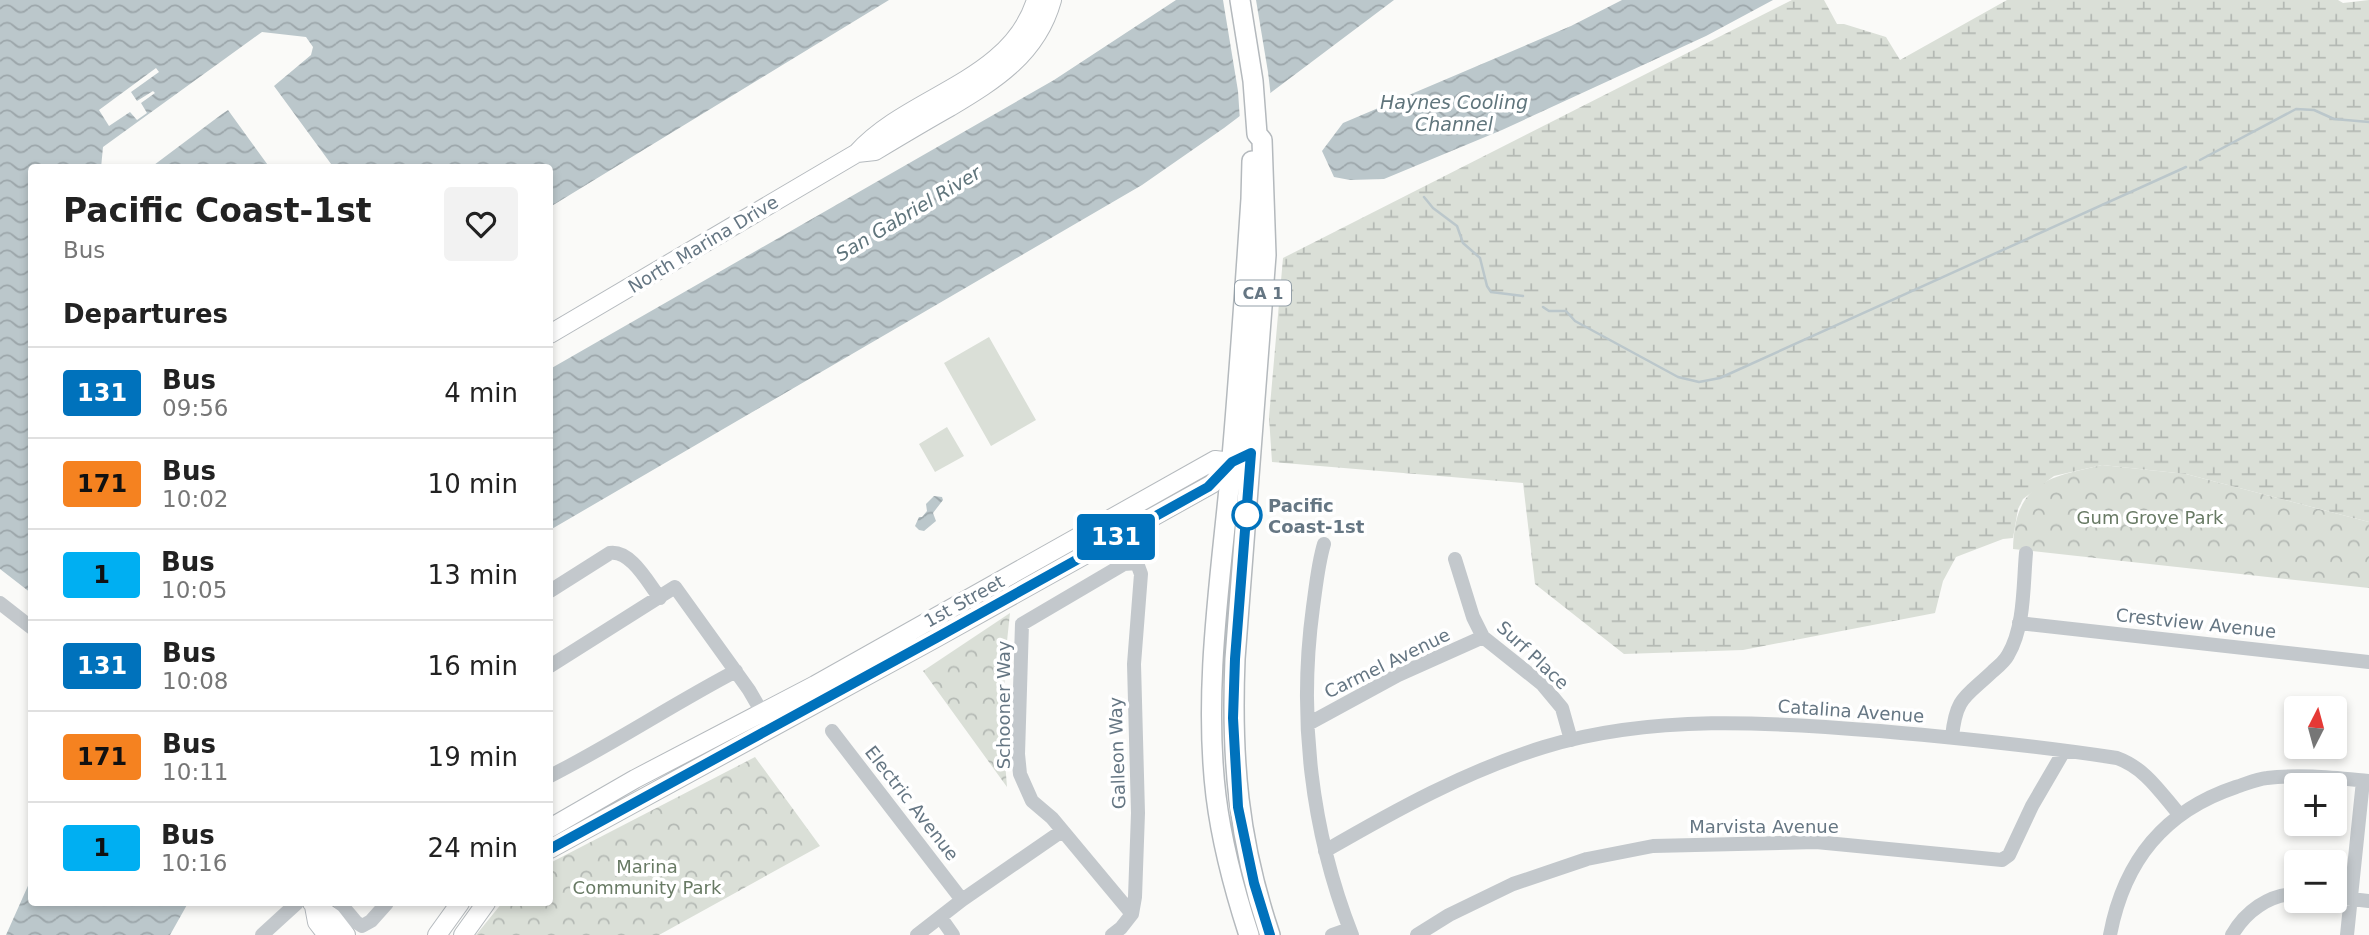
<!DOCTYPE html>
<html lang="en">
<head>
<meta charset="utf-8">
<style>
	:root { --surface:#fff; --page:#f2f2f2; --text:#222; --muted:#767676; --line:#e0e0e0 }
	body { margin:0; font-family:"DejaVu Sans",sans-serif; background:var(--page); color:var(--text); height:100vh; display:flex; flex-direction:column; font-size:26px; white-space:nowrap }
	* { box-sizing:border-box; margin:0 }
	p { font-size:23px; color:var(--muted) }
	.icon { flex:none; width:38px; height:38px; fill:none; stroke:currentColor; stroke-width:2; stroke-linecap:round; stroke-linejoin:round }
	.map { position:relative; flex:1; overflow:hidden }
	.drawer { position:absolute; left:28px; top:164px; width:525px; height:742px; display:flex; flex-direction:column; background:var(--surface); border-radius:7px; box-shadow:0 4px 10px #0003 }
	.drawer>* { flex:none }
	.badge { padding:0 14px; border-radius:5px; font-size:24px; line-height:46px }
	.needle { width:46px; rotate:6deg }
	.fabs { position:absolute; left:2284px; top:696px; display:grid; gap:14px }
	.fabs a { display:grid; place-items:center; width:63px; height:63px; border-radius:7px; background:var(--surface); box-shadow:0 4px 10px #0003; font-size:35px }
	.map>.badge { position:absolute; translate:-50% -50%; box-shadow:0 0 0 4px #fff }
	h2 { padding:0 35px; font-size:26px; line-height:63px }
	.round { display:grid; place-items:center; flex:none; width:74px; height:74px; border-radius:7px; background:var(--page) }
	.overview { display:flex; align-items:center; justify-content:space-between; height:119px; padding:0 35px }
	h1 { font-size:33px; font-weight:600; line-height:52px }
	ul { padding:0; list-style:none }
	li { display:flex; align-items:center; gap:21px; height:91px; padding:0 35px; border-top:2px solid var(--line) }
	li div { flex:1 }
	li b { display:block; font-size:26px }
	li em { font-style:normal }
	li .badge { min-width:77px; font-weight:700; text-align:center }
	.map>svg:first-child { display:block }
</style>
</head>
<body>
<div class="map">
<svg width="2369" height="935" viewBox="0 0 2369 935">
	<defs>
		<pattern id="forest-crowns" width="20" height="18" patternUnits="userSpaceOnUse" patternTransform="scale(1.75)"><rect width="20" height="18" fill="#dadfd7"/><path d="M2 6a3 3 0 1 1 6 0M12 15a3 3 0 1 1 6 0" fill="none" stroke="#b4b9b4"/></pattern>
		<pattern id="wetland-marsh" width="20" height="14" patternUnits="userSpaceOnUse" patternTransform="scale(1.75)"><rect width="20" height="14" fill="#dadfd7"/><path d="M1 5h8M5 5V1M11 12h8M15 12V8" fill="none" stroke="#b4b9b4"/></pattern>
		<pattern id="water-waves" width="16" height="10" patternUnits="userSpaceOnUse" patternTransform="scale(1.75)"><rect width="16" height="10" fill="#bbc7cb"/><path d="M0 5q4-4 8 0t8 0" fill="none" stroke="#9ca6aa"/></pattern>
	</defs>
	<rect width="100%" height="100%" fill="#fafaf8"/>
	<path fill="#dadfd7" d="M989 337 1036 420 991 446 944 363Z
		M947 427 964 456 935 472 919 444Z"/>
	<path fill="url(#forest-crowns)" d="M2102 465 2186 474 2369 522V588L2013 549C2015 483 2045 478 2102 465Z
		M1010 613C1003 671 1002 728 1007 787L923 671Z
		M755 757 820 846 659 935H476L502 903H550V863Z"/>
	<path fill="url(#wetland-marsh)" d="M1792 0H1824L1837 24H1844L1886 37 1900 60 2007 0H2338L2343 3 2369 0V522L2186 474 2102 465 2054 476 2023 499 2018 509 2013 538 2003 539 1956 557 1943 581 1935 613 1743 650 1624 654 1535 584 1523 483 1272 462 1269 417 1283 258Z"/>
	<path fill="url(#water-waves)" d="M0 0H889L550 207V168H334L274 86 311 55 313 47 306 37 262 32 103 147 101 168H32L31 593 0 569Z
		M1176 0H1394L1224 128 1142 185 550 530V369L1054 80Z
		M1622 0H1773L1706 36 1502 130 1384 179 1350 180 1334 177 1322 151 1343 123 1571 26Z
		M228 110 270 168H150L222 114Z
		M934 496 942 497 943 500 933 513 936 521 924 531 919 530 915 526 919 517H922L927 511 926 504Z
		M31 879 32 903H188L170 935H6Z"/>
	<path fill="#fafaf8" d="M1223 0H1256L1268 72 1271 97 1240 121 1238 91Z
		M156 68 159 72 131 92 137 101 153 91 155 93 141 103 147 113 137 120 130 112 109 126 99 110Z"/>
	<g fill="none" stroke-linecap="round" stroke-linejoin="round">
		<path stroke="#bbc7cb" stroke-width="2.5" d="M2200 160 2296 109 2314 110 2334 119 2369 122
			M1424 197 1433 208 1457 226 1463 243 1480 258 1487 286 1491 292 1523 296
			M1543 307 1549 311H1566L1575 321 1678 377 1699 382 1720 378 2186 167"/>
		<g stroke="#b5babe" stroke-width="20">
			<path id="major" d="M857 153 875 151C900 136 925 121 950 107 995 80 1037 54 1052 0
				M550 334 857 153C909 95 1011 82 1036 0
				M550 828 635 779 815 685 1215 460 1232 462
				M550 849 936 638 1212 484 1232 462 1238 459
				M312 903 332 917 346 935
				M314 906 317 922 327 935
				M437 935 460 903
				M463 935 486 903"/>
		</g>
		<g stroke="#b4b9bd" stroke-width="22">
			<path id="highway" d="M1240 0 1253 81 1257 134 1262 140 1266 255 1235 659C1231 758 1238 841 1270 935
				M1249 935C1234 889 1222 844 1216 796 1203 688 1221 576 1231 468 1239 379 1245 289 1251 199L1252 161"/>
		</g>
		<path stroke="#c3c8cc" stroke-width="14" d="M1324 544C1318 564 1316 586 1313 607 1298 717 1311 831 1352 935
			M1455 559 1473 617 1483 637 1542 684 1562 708 1571 740
			M550 591 610 553C631 550 648 583 660 598
			M0 603 32 628
			M2019 623 2369 662
			M550 666 675 587 749 690 767 721
			M1308 724 1398 675 1483 637
			M832 731 962 900
			M1952 737C1956 696 1966 697 1993 671 1999 666 2005 661 2008 655 2025 626 2023 585 2026 553
			M550 776C613 744 673 704 736 671
			M1325 851C1396 810 1466 771 1544 747 1652 714 1770 722 1880 731 1959 738 2039 746 2117 758 2145 768 2160 792 2179 814
			M2334 897 2369 901
			M340 903 356 922 362 926 371 921 387 903
			M941 918 953 935
			M262 935 297 903
			M917 935 962 900 1062 831
			M1112 935 1121 928 1132 914 1135 897 1138 813 1134 664 1141 574 1137 563 1124 564 1022 624 1018 754 1020 774 1032 801 1052 818 1132 914
			M1332 935 1349 929
			M1417 935 1449 915 1513 884 1587 859 1653 846 1816 842 2002 860 2009 855 2032 806 2064 751
			M2110 935C2124 861 2164 811 2236 787 2246 784 2256 779 2267 778 2301 774 2335 778 2369 781
			M2232 935C2245 912 2269 894 2296 894
			M2347 935 2363 781"/>
		<use href="#major" stroke="#fff" stroke-width="18"/>
		<use href="#highway" stroke="#fff" stroke-width="19"/>
	</g>
	<g fill="none" stroke-linecap="round" stroke-linejoin="round">
		<g stroke="#fff" stroke-width="16">
			<path id="line" d="M550 849 936 638 1208 487 1232 462 1251 453 1235 659 1233 718 1238 807 1254 883 1270 935"/>
		</g>
		<use href="#line" stroke="#0072bc" stroke-width="10"/>
	</g>
	<circle fill="#fff" stroke="#0072bc" stroke-width="3.5" cx="1247" cy="515" r="14"/>
	<g text-anchor="middle" dominant-baseline="central" stroke-width="7" stroke-linejoin="round" paint-order="stroke">
		<rect fill="#fff" stroke="#939fa8" stroke-width="2" x="1235" y="280.5" width="56" height="25" rx="5"/>
		<g font-size="16" font-weight="bold" fill="#657683">
			<text x="1263" y="293">CA 1</text>
		</g>
		<g font-size="18" fill="#657683" stroke="#fff">
			<text transform="translate(703 244) rotate(-31)">North Marina Drive</text>
			<text transform="translate(964 601) rotate(-29)">1st Street</text>
			<text transform="translate(2196 623) rotate(6)">Crestview Avenue</text>
			<text transform="translate(1533 655) rotate(43)">Surf Place</text>
			<text transform="translate(1387 663) rotate(-26)">Carmel Avenue</text>
			<text transform="translate(1003 705) rotate(-90)">Schooner Way</text>
			<text transform="translate(1851 711) rotate(4)">Catalina Avenue</text>
			<text transform="translate(1117 753) rotate(-92)">Galleon Way</text>
			<text transform="translate(912 803) rotate(52)">Electric Avenue</text>
			<text x="1764" y="826">Marvista Avenue</text>
		</g>
		<g font-size="18" font-weight="bold" fill="#657683" stroke="#fff" text-anchor="start">
			<text x="1268" y="505">Pacific<tspan x="1268" dy="21">Coast-1st</tspan></text>
		</g>
		<g font-size="18" fill="#687a64" stroke="#fff">
			<text x="2150" y="517">Gum Grove Park</text>
			<text x="647" y="866">Marina<tspan x="647" dy="21">Community Park</tspan></text>
		</g>
		<g font-size="19" font-style="italic" fill="#60757c" stroke="#fff">
			<text x="1454" y="102">Haynes Cooling<tspan x="1454" dy="22">Channel</tspan></text>
			<text transform="translate(908 213) rotate(-31)">San Gabriel River</text>
		</g>
	</g>
</svg>
<div class="fabs">
<a><svg class="needle" viewBox="-14 -14 28 28"><path d="M0-13l5 13h-10z" fill="#e53935"/><path d="M0 13l5-13h-10z" fill="#767676"/></svg></a>
<a>+</a>
<a>−</a>
</div>
<b class="badge" style="left:1116px;top:537px;background:#0072bc;color:#fff">131</b>
<section class="drawer">
<div class="overview"><div><h1>Pacific Coast-1st</h1><p>Bus</p></div><a class="round"><svg class="icon" aria-label="heart" viewBox="0 0 24 24"><path d="M12 20l-8-8c-3-5 5-10 8-4 3-6 11-1 8 4z"/></svg></a></div>
<h2>Departures</h2>
<ul>
<li><span class="badge" style="background:#0072bc;color:#fff">131</span><div><b>Bus</b><p>09:56</p></div><em>4 min</em></li>
<li><span class="badge" style="background:#f58220;color:#111">171</span><div><b>Bus</b><p>10:02</p></div><em>10 min</em></li>
<li><span class="badge" style="background:#00aff2;color:#111">1</span><div><b>Bus</b><p>10:05</p></div><em>13 min</em></li>
<li><span class="badge" style="background:#0072bc;color:#fff">131</span><div><b>Bus</b><p>10:08</p></div><em>16 min</em></li>
<li><span class="badge" style="background:#f58220;color:#111">171</span><div><b>Bus</b><p>10:11</p></div><em>19 min</em></li>
<li><span class="badge" style="background:#00aff2;color:#111">1</span><div><b>Bus</b><p>10:16</p></div><em>24 min</em></li>
</ul>
</section>
</div>
</body>
</html>
